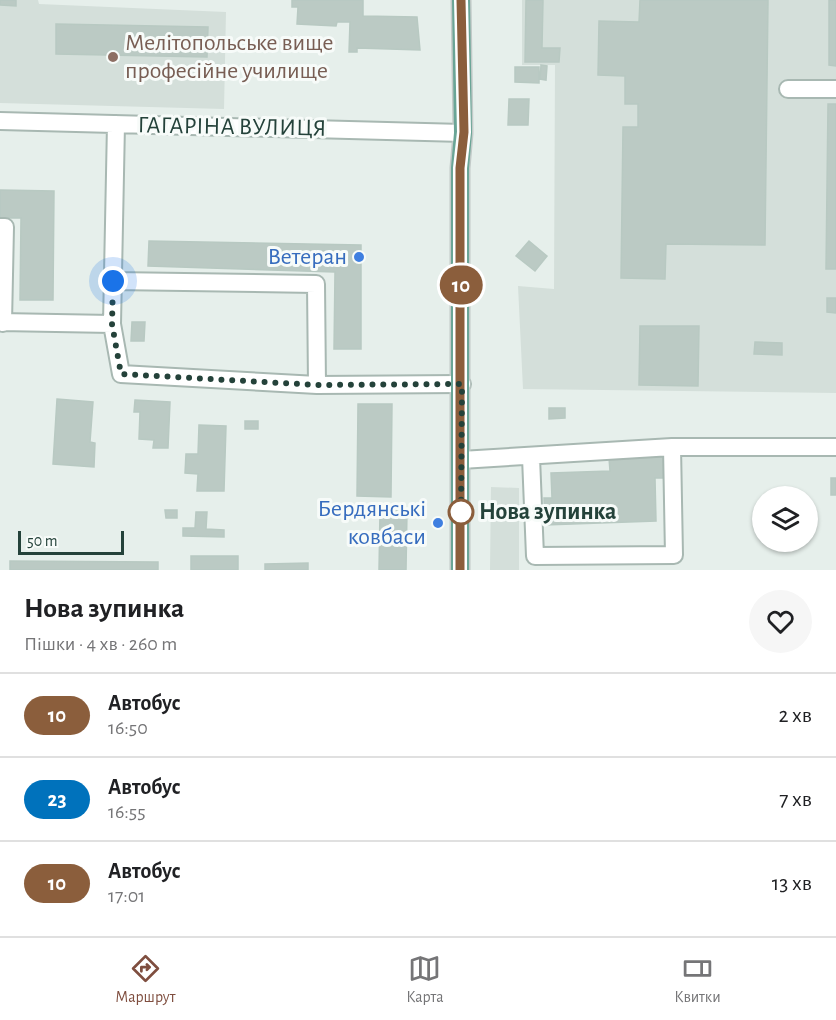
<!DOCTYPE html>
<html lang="uk">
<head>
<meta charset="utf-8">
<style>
	:root { --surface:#fff; --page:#f6f6f6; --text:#202124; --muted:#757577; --line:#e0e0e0; --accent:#7f4e3f }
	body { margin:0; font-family:"Alegreya Sans",sans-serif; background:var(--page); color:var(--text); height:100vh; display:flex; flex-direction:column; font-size:22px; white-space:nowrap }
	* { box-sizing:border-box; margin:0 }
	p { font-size:20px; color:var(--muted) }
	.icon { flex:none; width:33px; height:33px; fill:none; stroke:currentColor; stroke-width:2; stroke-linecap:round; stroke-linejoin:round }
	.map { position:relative; height:570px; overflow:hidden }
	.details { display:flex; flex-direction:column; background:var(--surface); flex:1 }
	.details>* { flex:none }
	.badge { padding:0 12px; border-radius:20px; font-size:21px; line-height:39px }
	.fabs { position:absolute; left:752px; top:486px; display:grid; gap:12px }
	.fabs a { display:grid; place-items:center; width:66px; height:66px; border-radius:50%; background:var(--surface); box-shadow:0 2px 4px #0004; font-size:30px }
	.scale { position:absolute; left:18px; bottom:15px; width:106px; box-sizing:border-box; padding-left:6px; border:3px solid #24423a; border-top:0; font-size:16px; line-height:21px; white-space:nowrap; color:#24423a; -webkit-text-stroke:4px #f7fbf9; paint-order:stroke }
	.you { position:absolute; width:30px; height:30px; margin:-15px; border:4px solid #fff; border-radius:50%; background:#1a73e8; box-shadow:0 0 0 9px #1a73e833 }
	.map>.badge { position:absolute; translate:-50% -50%; box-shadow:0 0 0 3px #fff }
	.round { display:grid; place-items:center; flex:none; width:63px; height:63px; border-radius:32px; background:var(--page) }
	.summary { display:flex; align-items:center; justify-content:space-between; height:102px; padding:0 24px }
	h1 { font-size:28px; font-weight:700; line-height:45px }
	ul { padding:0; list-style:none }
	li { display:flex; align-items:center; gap:18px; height:84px; padding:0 24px; border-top:2px solid var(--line) }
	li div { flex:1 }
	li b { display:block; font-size:22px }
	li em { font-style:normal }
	li .badge { min-width:66px; font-weight:700; text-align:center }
	.dock { display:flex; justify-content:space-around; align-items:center; height:84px; border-top:2px solid var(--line); background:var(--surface); font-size:16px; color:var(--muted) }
	.dock a { display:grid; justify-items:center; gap:3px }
	.dock .current { color:var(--accent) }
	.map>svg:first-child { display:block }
</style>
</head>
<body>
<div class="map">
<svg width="836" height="570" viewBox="0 0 836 570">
	<rect width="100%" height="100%" fill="#e6efeb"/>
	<path fill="#d4dfda" d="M0 0H38L39 4 226 12 224 109 0 103Z
		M522 0H836V393L523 389 518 286 554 289 555 65H522Z
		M491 487 519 488V570H490Z"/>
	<path fill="#bbcac4" stroke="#b8c9c2" stroke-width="1.5" d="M0 0H16V6L0 5Z
		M292 0H363V16L417 17 420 50 357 48V52H349L350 22H337L336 26 297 24 298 7H292Z
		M526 0H543L542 48H560L559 62H525Z
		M640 0H768L765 245 666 244 665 279 621 278 623 127H638V104H625V76L598 75 599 21 639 22Z
		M829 0H836V66L829 65Z
		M56 24 208 27 207 57 56 54Z
		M541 65 547 66 546 80 540 79Z
		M515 67H539V83L515 82Z
		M509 99H529L528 125H508Z
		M828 104H836V269H826Z
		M0 190 54 191 53 300H20L21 218H0Z
		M149 241 361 245V349H334L335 272 148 266Z
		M529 241 547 256 535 271 516 256Z
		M827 298H836V313L827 312Z
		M132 322H145L144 341H131Z
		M640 326H699L698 386 639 385Z
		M755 342 782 343V355L754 354Z
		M57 399 93 402 90 442 95 443 94 467 53 464Z
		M135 400 170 402 168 448H153L154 440 139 439 140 412H134Z
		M358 404H392L391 497 357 496Z
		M549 408H565V418L549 419Z
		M245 421H258V429H245Z
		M199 425 226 426 224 491H197L198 474 185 473 186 454H198Z
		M666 456 667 478H655L656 521 545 525 544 498H552L551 473 610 471 609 458Z
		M831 478H836V495H831Z
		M165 510H177V518H166Z
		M380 511H407L406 570H379Z
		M196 512H207L206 529 224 530V537L183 536V528H195Z
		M191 556H238V570H191Z
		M10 561 158 562V570H10Z
		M308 563V570H265V564Z"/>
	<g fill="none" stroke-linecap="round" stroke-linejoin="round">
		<g stroke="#a8b8b2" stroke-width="20">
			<path id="minor" d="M788 89H836
				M0 121 463 133
				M0 227H5L3 323
				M113 281 316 284 317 385
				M0 322 112 324 121 374 317 385 462 384
				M112 324 116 124
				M531 457 535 556 674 555 672 447
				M461 460 672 447H836"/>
		</g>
		<g stroke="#c2cac8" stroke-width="21">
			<path id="major" d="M460 570V168L463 133 461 0"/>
		</g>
		<use href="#minor" stroke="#fff" stroke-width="16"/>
		<use href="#major" stroke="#6aa596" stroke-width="18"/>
	</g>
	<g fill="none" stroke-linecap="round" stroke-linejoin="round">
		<g stroke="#fff" stroke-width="14">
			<path id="line" d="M460 570V168L464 132 461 0"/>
		</g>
		<use href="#line" stroke="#8b5e3c" stroke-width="9"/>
		<path stroke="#24423a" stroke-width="6" stroke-dasharray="0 10.8" d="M113 281 112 324 121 374 317 385 462 384 461 512"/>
	</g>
	<circle fill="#8d6e63" stroke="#f7fbf9" stroke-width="2" cx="113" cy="57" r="6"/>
	<g fill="#3f7fe0" stroke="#f7fbf9" stroke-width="2">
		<circle cx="359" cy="257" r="6"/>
		<circle cx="438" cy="523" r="6"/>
	</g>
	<circle fill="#fff" stroke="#8b5e3c" stroke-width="3" cx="461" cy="512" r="12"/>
	<g text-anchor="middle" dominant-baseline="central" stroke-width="6" stroke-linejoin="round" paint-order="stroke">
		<g font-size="24" fill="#785e54" stroke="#f7fbf9" text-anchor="start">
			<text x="125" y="43">Мелітопольське вище<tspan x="125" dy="28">професійне училище</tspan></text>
		</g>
		<g font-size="24" fill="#24423a" stroke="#f7fbf9">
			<text transform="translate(232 127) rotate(1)">ГАГАРІНА ВУЛИЦЯ</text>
		</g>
		<g font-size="24" fill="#366cbe" stroke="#f7fbf9" text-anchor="end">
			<text x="347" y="257">Ветеран</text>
			<text x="426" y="509">Бердянські<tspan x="426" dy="28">ковбаси</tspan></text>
		</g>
		<g font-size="24" font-weight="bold" fill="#24423a" stroke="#f7fbf9" text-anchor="start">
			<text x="479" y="512">Нова зупинка</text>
		</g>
	</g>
</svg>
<div class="fabs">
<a><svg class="icon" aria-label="layers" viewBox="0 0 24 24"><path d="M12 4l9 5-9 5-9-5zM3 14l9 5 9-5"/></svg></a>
</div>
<div class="scale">50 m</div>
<div class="you" style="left:113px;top:281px"></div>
<b class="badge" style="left:461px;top:285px;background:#8b5e3c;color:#fff">10</b>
</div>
<section class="details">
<div class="summary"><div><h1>Нова зупинка</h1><p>Пішки · 4 хв · 260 m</p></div><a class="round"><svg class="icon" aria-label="heart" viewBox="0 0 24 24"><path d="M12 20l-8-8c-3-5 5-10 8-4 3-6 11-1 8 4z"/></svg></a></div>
<ul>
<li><span class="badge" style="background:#8b5e3c;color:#fff">10</span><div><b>Автобус</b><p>16:50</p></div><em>2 хв</em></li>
<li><span class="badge" style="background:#0072bc;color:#fff">23</span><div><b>Автобус</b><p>16:55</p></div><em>7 хв</em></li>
<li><span class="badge" style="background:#8b5e3c;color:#fff">10</span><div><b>Автобус</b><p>17:01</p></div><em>13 хв</em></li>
</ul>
</section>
<nav class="dock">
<a class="current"><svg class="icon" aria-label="directions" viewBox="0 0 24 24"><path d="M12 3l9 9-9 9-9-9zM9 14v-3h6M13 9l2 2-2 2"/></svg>Маршрут</a>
<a><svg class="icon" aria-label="map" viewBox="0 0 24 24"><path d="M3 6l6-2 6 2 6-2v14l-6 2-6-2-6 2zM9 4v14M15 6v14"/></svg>Карта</a>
<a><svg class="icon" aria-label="tickets" viewBox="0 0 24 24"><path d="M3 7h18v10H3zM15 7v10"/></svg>Квитки</a>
</nav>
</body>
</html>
